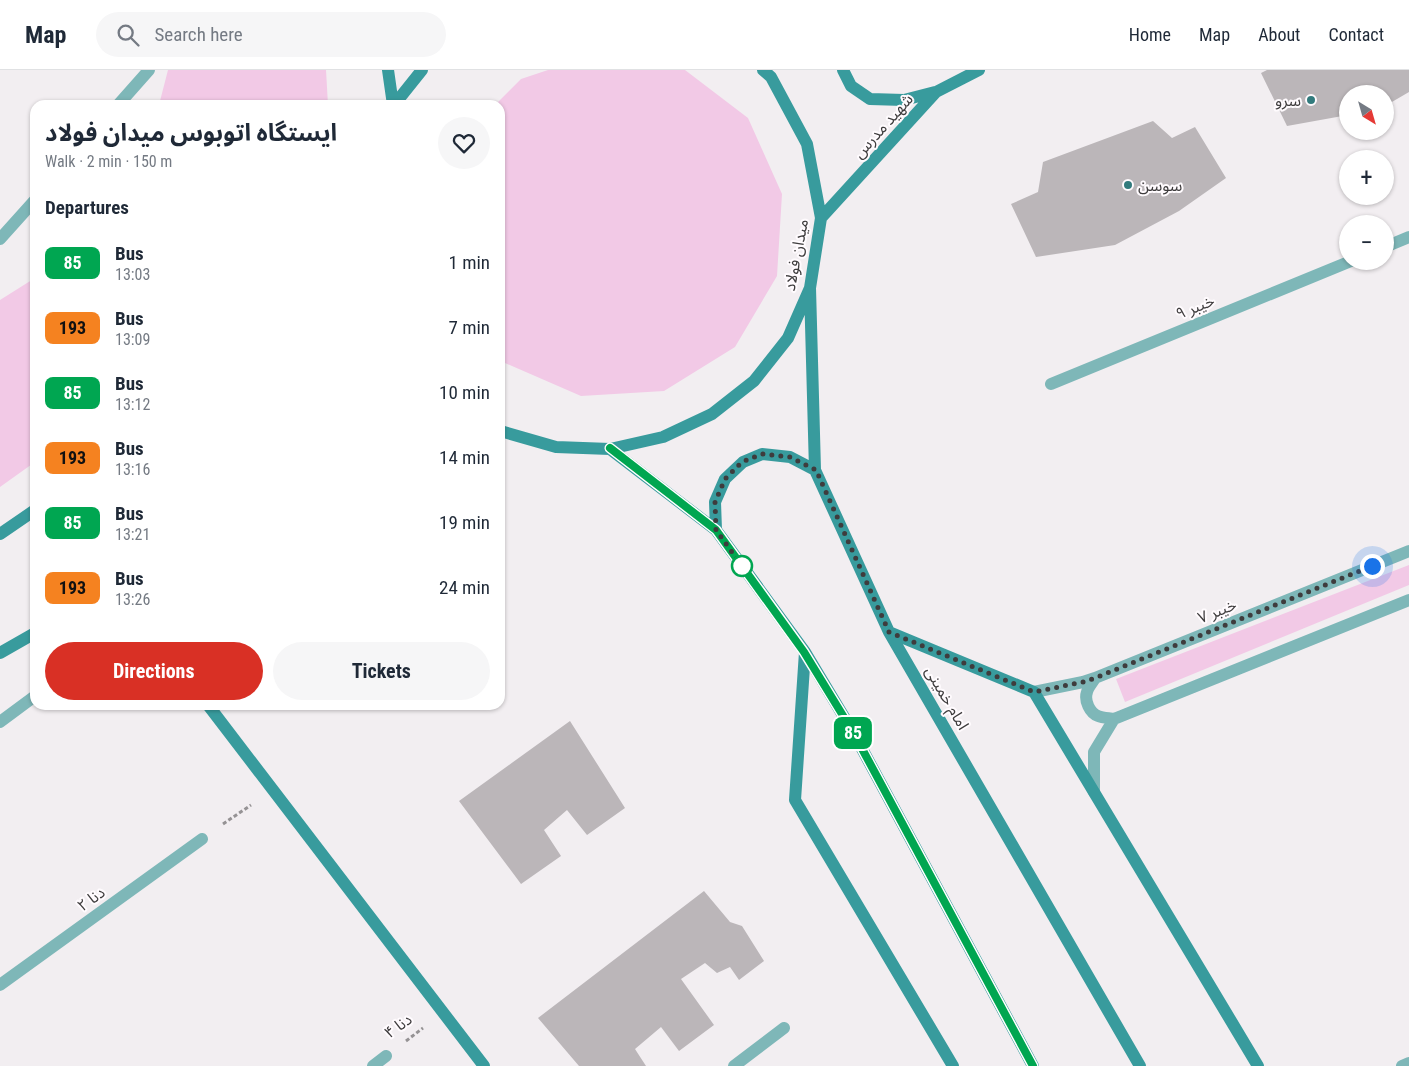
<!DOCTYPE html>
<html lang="en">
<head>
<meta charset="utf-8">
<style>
	:root { --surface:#fff; --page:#f6f6f7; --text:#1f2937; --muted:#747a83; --line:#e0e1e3; --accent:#d93025 }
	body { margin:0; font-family:"Roboto Condensed","Noto Sans Arabic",sans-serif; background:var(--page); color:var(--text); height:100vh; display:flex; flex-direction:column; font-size:19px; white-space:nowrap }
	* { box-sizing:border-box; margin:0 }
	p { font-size:16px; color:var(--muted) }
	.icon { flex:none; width:28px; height:28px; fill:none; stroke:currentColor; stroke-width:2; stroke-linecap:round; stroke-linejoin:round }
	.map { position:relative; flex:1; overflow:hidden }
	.sheet { position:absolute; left:30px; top:30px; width:475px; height:610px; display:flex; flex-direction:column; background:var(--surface); border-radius:15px; box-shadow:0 1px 4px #0004 }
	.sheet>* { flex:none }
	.badge { padding:0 10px; border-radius:8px; font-size:18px; line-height:32px }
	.needle { width:32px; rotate:143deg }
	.controls { position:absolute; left:1339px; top:15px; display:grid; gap:10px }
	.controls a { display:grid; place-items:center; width:55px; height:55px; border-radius:50%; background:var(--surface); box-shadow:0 1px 4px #0004; font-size:25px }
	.you { position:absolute; width:25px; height:25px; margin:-12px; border:4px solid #fff; border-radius:50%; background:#1a73e8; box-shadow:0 0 0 8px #1a73e833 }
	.map>.badge { position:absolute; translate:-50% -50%; box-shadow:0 0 0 2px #fff }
	h2 { padding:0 15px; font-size:19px; line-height:45px }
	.round { display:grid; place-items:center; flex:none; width:52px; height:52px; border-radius:26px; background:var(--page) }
	.summary { display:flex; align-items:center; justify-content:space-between; height:85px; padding:0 15px }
	h1 { font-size:24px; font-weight:700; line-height:38px }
	.primary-button { display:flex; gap:10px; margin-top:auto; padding:10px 15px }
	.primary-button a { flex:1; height:58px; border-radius:30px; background:var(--accent); color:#fff; font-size:20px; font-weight:700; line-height:58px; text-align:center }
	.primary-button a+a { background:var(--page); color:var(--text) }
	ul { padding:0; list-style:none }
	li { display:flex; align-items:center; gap:15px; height:65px; padding:0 15px }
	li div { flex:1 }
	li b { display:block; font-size:19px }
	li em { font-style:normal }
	li .badge { min-width:55px; font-weight:700; text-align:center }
	header { display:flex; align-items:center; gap:30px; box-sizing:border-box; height:70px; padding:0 25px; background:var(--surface); border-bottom:1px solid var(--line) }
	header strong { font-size:24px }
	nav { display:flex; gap:28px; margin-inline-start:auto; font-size:18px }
	.search { width:350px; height:45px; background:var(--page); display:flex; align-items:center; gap:12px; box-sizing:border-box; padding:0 18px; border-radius:28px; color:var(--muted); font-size:19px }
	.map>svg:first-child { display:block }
</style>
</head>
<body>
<header>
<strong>Map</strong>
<div class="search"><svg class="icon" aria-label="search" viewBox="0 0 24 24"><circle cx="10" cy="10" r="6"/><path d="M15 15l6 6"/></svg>Search here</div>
<nav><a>Home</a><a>Map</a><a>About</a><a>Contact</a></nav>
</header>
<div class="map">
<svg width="1409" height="996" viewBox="0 0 1409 996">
	<rect width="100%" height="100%" fill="#f2eef1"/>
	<path fill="#f2c9e6" d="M168 0H326L328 35H157L160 31Z
		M548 0H685L748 48 782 124 777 206 735 277 664 321 581 326 505 293 500 287V35H495L521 9Z
		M35 208V392L0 417V230Z
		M1409 495V515L1125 632 1116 609Z"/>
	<path fill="#bbb6b9" d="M1267 0H1409V22L1385 36V24H1348V45L1287 56 1261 3Z
		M1153 51 1172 68 1195 57 1226 108 1179 141 1115 175 1036 187 1011 134 1038 122 1043 92Z
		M570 651 625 738 587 765 567 740 544 760 561 786 521 814 459 731Z
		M704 821 730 852 742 856 764 891 739 910 730 897 717 903 705 893 681 909 714 955 679 981 661 957 635 979 646 996H579L538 948Z"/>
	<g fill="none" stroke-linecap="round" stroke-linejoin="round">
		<path stroke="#959294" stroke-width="3" stroke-dasharray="4 2.5" stroke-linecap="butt" d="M223 754 251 735
			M406 971 423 958"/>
		<path stroke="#7eb7b8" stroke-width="12" d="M734 996 784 958"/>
		<path stroke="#7eb7b8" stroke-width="12" d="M118 35 149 0
			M0 169 35 130
			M1385 177 1409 167
			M1051 314 1351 191
			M1095 608C1093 612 1088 617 1087 622 1084 631 1090 643 1098 646 1103 648 1109 648 1114 649
			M1034 622 1083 612 1095 608 1409 481
			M0 652 35 626
			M1094 722V682L1114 649 1409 530
			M0 915 202 769
			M373 996 386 986
			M1402 996 1409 993"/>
		<path stroke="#389b9d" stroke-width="12" d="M388 0 393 35
			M843 0 851 16 870 29 904 30 935 22
			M394 35 422 0
			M821 148 936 22 979 0
			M810 218 815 400 889 562 1140 996
			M500 360 504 362 556 377 610 379 663 367 712 344 754 311 788 268 810 218 821 148 807 74 771 7 763 0
			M610 379 716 460 805 582 853 662 1033 996
			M716 460 715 432 725 409 743 392 762 384 790 387 815 400
			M0 464 35 440
			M889 562 1034 622 1258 996
			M805 582 795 730 953 996
			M0 583 35 563
			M208 635 484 996"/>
	</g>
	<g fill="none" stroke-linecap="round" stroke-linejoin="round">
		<g stroke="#fff" stroke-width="11">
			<path id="line" d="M610 378 716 460 804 582 853 662 1033 996"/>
		</g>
		<use href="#line" stroke="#00a651" stroke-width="8"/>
		<path stroke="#3e3c3d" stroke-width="5" stroke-dasharray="0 9" d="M742 496 716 460 715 432 725 409 742 392 762 384 790 387 816 400 889 562 1034 622 1083 612 1095 608 1372 496"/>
	</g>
	<g fill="#327b7d" stroke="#fffbfe" stroke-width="2">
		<circle cx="1311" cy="30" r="5"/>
		<circle cx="1128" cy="115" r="5"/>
	</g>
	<circle fill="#fff" stroke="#00a651" stroke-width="2.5" cx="742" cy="496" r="10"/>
	<g text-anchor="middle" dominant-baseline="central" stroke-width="4" stroke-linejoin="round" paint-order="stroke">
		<g font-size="16" fill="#3e3c3d" stroke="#fffbfe" text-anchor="end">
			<text x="1301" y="30">سرو</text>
			<text x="1138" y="115" text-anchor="start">سوسن</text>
		</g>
		<g font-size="16" fill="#3e3c3d" stroke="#fffbfe">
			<text transform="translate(883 56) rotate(-48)">شهید مدرس</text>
			<text transform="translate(796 185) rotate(-79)">میدان فولاد</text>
			<text transform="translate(1195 237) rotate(-22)">خیبر ۹</text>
			<text transform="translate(1217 541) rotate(-22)">خیبر ۷</text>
			<text transform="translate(947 628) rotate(60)">امام خمینی</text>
			<text transform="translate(91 829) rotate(-36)">دنا ۲</text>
			<text transform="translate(398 956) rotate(-36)">دنا ۴</text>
		</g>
	</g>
</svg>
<div class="controls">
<a><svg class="needle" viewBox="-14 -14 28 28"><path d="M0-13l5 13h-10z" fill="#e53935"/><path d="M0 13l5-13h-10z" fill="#747a83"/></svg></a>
<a>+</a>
<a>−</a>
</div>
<div class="you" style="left:1372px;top:496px"></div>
<b class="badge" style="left:853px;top:663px;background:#00a651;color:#fff">85</b>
<section class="sheet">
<div class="summary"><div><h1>ایستگاه اتوبوس میدان فولاد</h1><p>Walk · 2 min · 150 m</p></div><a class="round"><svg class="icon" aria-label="heart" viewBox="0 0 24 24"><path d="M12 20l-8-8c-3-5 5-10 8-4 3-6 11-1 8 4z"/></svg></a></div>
<h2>Departures</h2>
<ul>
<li><span class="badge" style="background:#00a651;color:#fff">85</span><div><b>Bus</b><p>13:03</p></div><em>1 min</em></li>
<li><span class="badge" style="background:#f58220;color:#111">193</span><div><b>Bus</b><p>13:09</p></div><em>7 min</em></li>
<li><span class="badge" style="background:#00a651;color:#fff">85</span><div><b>Bus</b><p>13:12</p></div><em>10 min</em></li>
<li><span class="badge" style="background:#f58220;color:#111">193</span><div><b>Bus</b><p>13:16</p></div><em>14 min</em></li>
<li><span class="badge" style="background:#00a651;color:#fff">85</span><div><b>Bus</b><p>13:21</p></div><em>19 min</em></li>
<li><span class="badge" style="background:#f58220;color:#111">193</span><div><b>Bus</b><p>13:26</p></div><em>24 min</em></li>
</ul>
<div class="primary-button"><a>Directions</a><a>Tickets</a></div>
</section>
</div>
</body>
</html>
